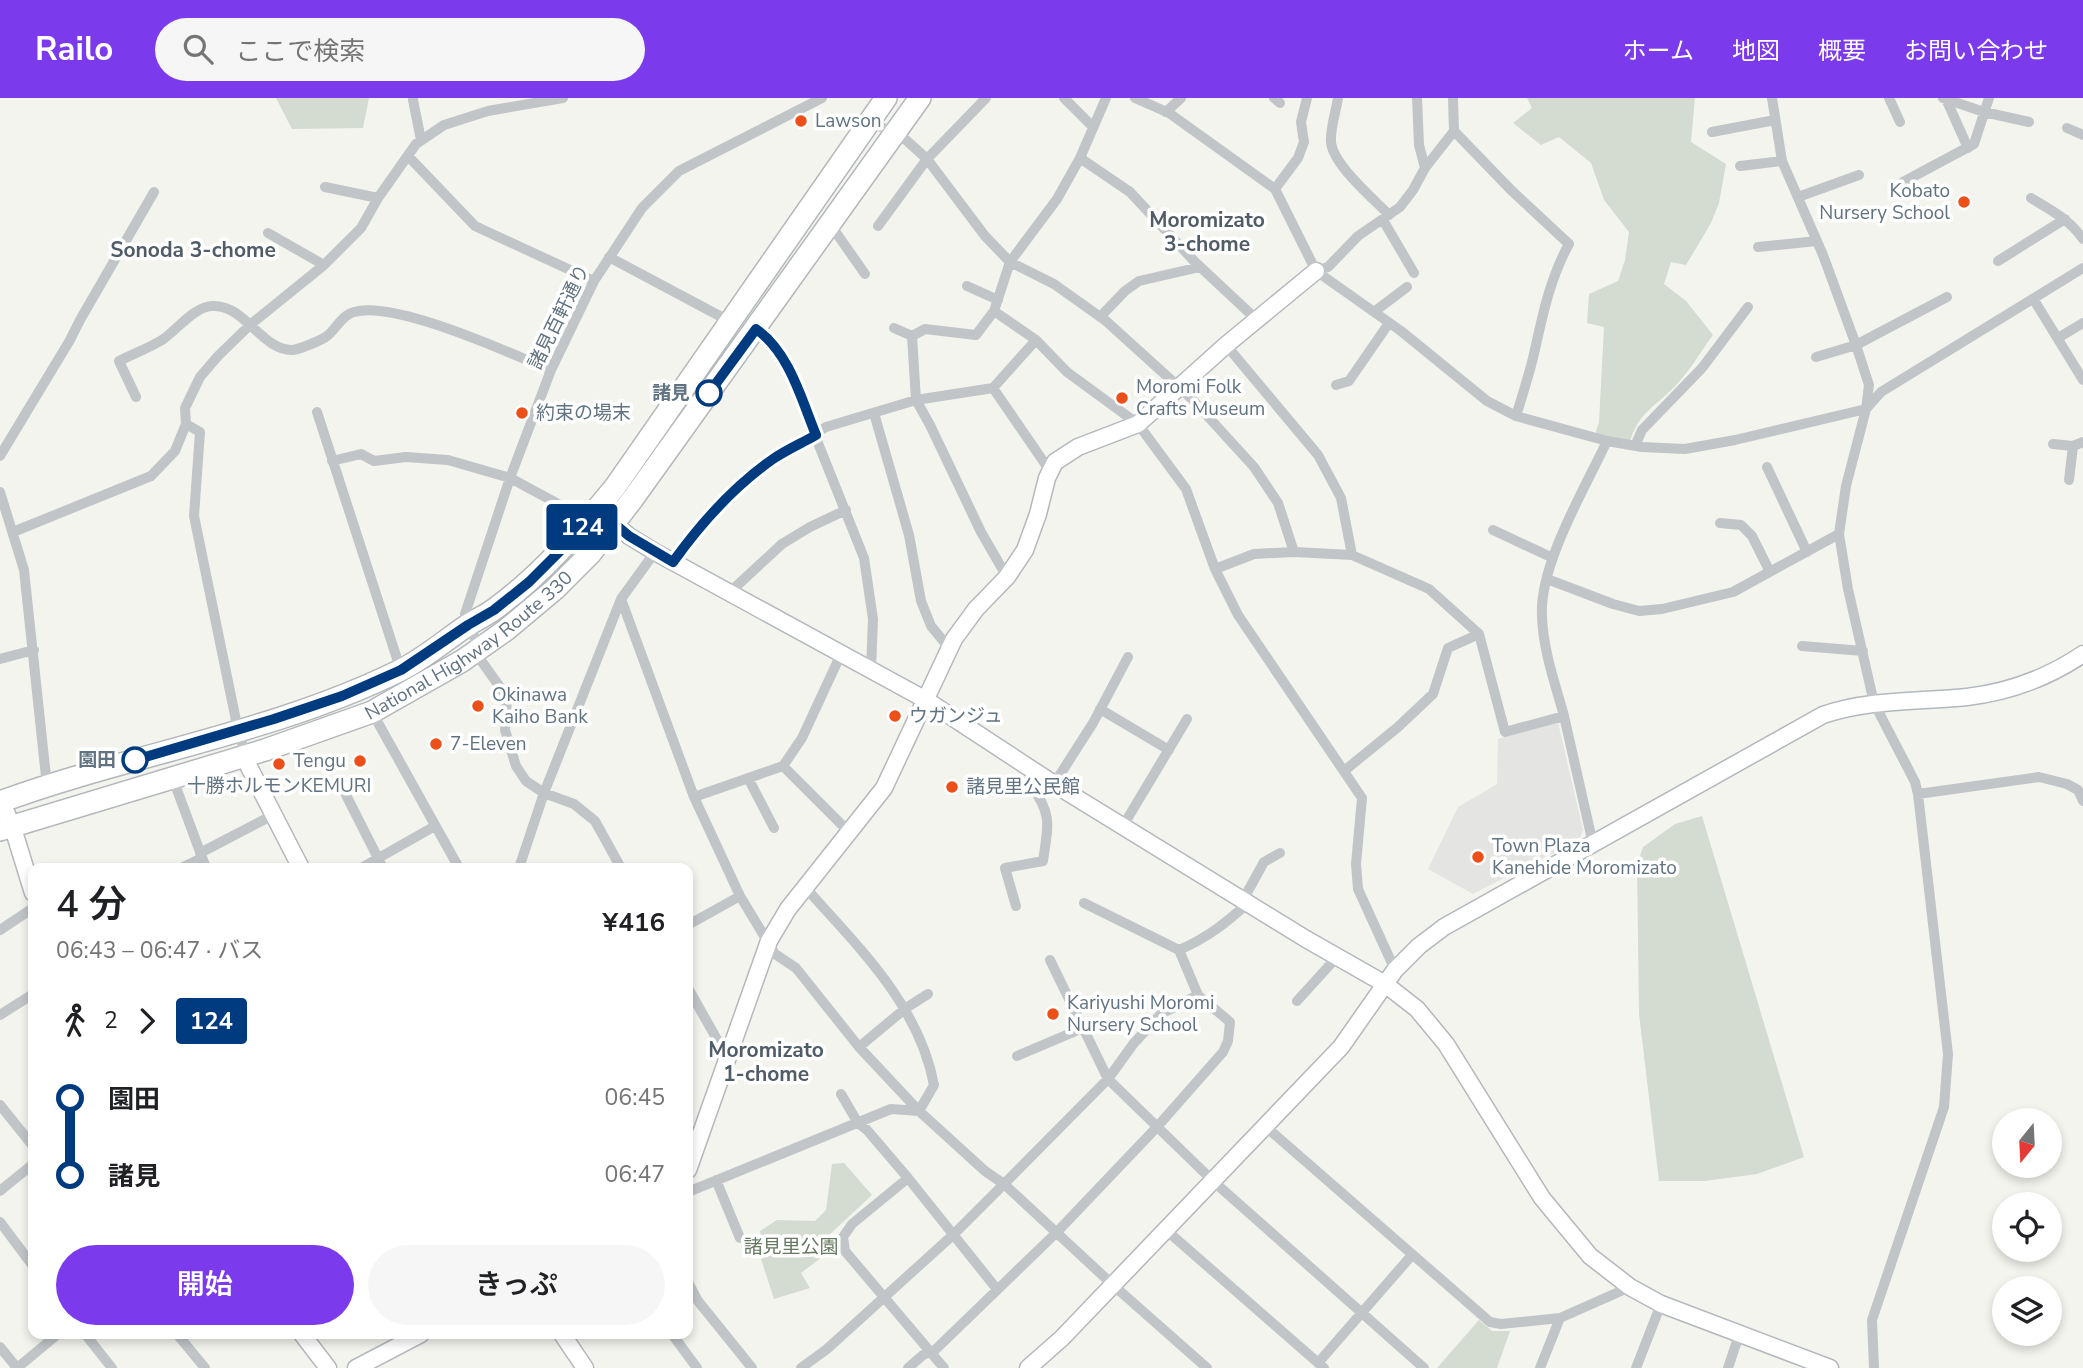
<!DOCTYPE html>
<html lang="ja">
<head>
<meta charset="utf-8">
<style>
	:root { --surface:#fff; --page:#f6f6f6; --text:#202124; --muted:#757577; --accent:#7c3aed }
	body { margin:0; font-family:"Nunito Sans","Noto Sans JP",sans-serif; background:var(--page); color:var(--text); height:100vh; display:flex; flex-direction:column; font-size:26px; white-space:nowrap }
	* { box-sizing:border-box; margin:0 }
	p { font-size:23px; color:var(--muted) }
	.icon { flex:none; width:38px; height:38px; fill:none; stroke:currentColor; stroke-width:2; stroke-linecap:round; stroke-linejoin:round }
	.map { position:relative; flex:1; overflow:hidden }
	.panel { position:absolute; left:28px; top:765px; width:665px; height:476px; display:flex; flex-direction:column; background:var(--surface); border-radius:14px; box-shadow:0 4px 10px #0003 }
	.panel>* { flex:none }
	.badge { padding:0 14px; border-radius:5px; font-size:24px; line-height:46px }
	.needle { width:46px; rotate:198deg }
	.controls { position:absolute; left:1992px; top:1010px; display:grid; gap:14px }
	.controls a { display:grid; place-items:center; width:70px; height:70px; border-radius:50%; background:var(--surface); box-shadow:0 4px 10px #0003; font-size:35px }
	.map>.badge { position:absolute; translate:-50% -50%; box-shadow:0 0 0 4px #fff }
	.legs { display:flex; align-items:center; gap:10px; height:77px; padding:0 28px; font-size:23px }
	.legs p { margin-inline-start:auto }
	.overview { display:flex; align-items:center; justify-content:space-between; height:119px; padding:0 28px }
	h1 { font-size:38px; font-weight:600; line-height:52px }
	.action { display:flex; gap:14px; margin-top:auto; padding:14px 28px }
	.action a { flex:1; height:80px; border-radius:42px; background:var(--accent); color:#fff; font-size:28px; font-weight:600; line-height:80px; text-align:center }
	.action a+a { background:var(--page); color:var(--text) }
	ul { padding:0 28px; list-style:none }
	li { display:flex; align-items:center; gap:24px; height:77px; font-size:26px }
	li i { display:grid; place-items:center; width:10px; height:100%; margin:0 9px; background:currentColor }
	li i::after { content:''; width:18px; height:18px; margin:-9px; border:5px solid; border-radius:50%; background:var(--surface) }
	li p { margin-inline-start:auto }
	li:first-child i { background:linear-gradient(#0000 50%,currentColor 0) }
	li:last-child i { background:linear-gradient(currentColor 50%,#0000 0) }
	header { display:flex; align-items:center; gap:42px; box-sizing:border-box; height:98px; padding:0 35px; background:var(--accent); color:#fff }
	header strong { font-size:33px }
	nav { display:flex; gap:38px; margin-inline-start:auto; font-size:24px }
	.search { width:490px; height:63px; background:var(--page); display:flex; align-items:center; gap:18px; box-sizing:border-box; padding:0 24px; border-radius:38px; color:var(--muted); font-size:26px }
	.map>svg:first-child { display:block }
</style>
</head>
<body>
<header>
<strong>Railo</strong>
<div class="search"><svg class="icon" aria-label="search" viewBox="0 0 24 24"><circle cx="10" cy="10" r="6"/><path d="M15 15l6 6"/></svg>ここで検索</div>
<nav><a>ホーム</a><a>地図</a><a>概要</a><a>お問い合わせ</a></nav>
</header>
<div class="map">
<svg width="2083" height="1270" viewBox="0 0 2083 1270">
	<rect width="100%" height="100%" fill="#f4f4ef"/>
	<path fill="#e4e5e3" d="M1558 624 1583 732 1579 742 1473 796 1428 771 1458 709 1497 686 1498 641Z"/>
	<path fill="#d4dbd0" d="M276 0H369L363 30 292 31Z
		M1527 0H1695L1691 44 1726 66 1719 105 1711 125 1686 167 1671 164 1664 186 1686 203 1713 237C1701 253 1691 271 1678 285 1657 308 1636 315 1629 348L1594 340 1599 324 1604 229 1587 225 1589 196 1618 183 1625 162 1629 134 1604 102 1591 65 1559 39 1541 47 1513 25 1532 10Z
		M1702 718 1804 1059 1757 1076 1705 1083H1659L1639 916 1637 767 1643 749 1675 726Z
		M844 1065 872 1097 827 1139 830 1153 801 1175 810 1190 774 1201 759 1155 764 1152 760 1133 777 1122 815 1123 826 1112 832 1066Z
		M1479 1222 1492 1233H1510L1497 1270H1437Z"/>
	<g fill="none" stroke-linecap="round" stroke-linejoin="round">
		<g stroke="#b3b8bd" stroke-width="19">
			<path id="secondary" d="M597 411 629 438 655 454 926 602 1054 686 1306 841 1385 886 1417 911 1446 946 1542 1100 1590 1158 1630 1189 1661 1206 1830 1270
				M246 658 249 669 301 770
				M1 703 12 727 33 795
				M688 1072 769 843 788 811 884 690 954 541 976 511 1007 479 1025 452 1038 416 1047 380 1055 364 1078 349 1138 326 1226 247 1316 173
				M302 1236 328 1270
				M562 1236 585 1270
				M356 1270 421 1236
				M1028 1270 1062 1240 1341 949 1395 872 1419 848 1444 829 1823 617C1869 601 1919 604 1967 599 2009 594 2049 579 2083 556"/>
		</g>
		<g stroke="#b3b7ba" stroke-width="24">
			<g id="highway">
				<path d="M0 704C131 656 273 635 399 573 422 562 443 544 465 529 475 522 487 517 496 510 542 476 579 433 615 389L886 0"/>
				<path id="s1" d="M0 732 265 652 372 614 462 563 506 532 555 491 591 455 632 402 920 0"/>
			</g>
		</g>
		<path stroke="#c1c5c8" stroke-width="10" d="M1064 0 1093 29
			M1135 0 1169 15 1275 91 1316 173 1401 233 1487 303 1516 318 1607 343 1642 349 1685 351 1735 342 1866 311 1881 294 2083 170
			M1274 0 1280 5
			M1338 0C1336 13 1330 31 1331 44 1333 67 1373 100 1389 117
			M1417 0 1419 47 1425 70
			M1772 0 1782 63 1823 157 1856 247 1869 287 1866 311 1846 388 1839 436 1848 491 1874 605 1915 684 1918 696 1948 956 1944 1009 1872 1222 1874 1270
			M1889 0 1900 24
			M1943 0 1984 14 2029 24
			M1946 1 1968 50
			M413 2 421 42
			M1166 14 1181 0
			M870 23 906 42 927 61 985 138 1010 164 1054 186 1106 223 1191 300 1254 369 1278 405 1294 454
			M2067 30 2083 37
			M1454 33 1511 92 1569 146C1549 182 1542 221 1533 260 1528 280 1522 299 1516 318
			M1712 34 1775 22
			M408 58 475 128 594 183
			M1080 60 1130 94 1195 164 1257 222
			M1740 68 1782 63
			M1903 84 1974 46 1989 0
			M325 89 378 100
			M1275 91 1298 60 1304 44 1301 24 1307 0
			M1798 99 1859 77
			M2031 100C2051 112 2070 122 2083 141
			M1383 122 1414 175
			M830 126 865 176
			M878 128 927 61 986 0
			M268 135 324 167
			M1758 149 1817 143
			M609 159 731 224
			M1998 163 2065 121
			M1316 173 1328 169 1358 138 1400 109 1413 92 1425 70 1454 33 1453 0
			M967 188 998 202
			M2034 202 2083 282
			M994 213 1036 242 1067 274 1138 326 1186 391 1215 471 1238 517 1362 700 1356 766 1358 791 1395 872
			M1374 214 1407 189
			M1100 219 1125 193 1139 183 1200 169
			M894 230 912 238
			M756 231 772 243 790 275 864 460 873 521 871 572
			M2058 240 2083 225
			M1036 242 993 290 1050 373
			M1226 247 1318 357 1341 400 1352 457
			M1816 259 1856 247 1947 199
			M1336 287 1349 283 1389 225
			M136 299 119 263C133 256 149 250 162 242 177 232 196 206 215 208 246 209 262 252 292 252 298 252 322 242 327 238 336 231 342 217 354 214 395 202 509 255 551 272
			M317 314 401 573
			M874 315 909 437 921 503 931 528 950 551
			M186 326 200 334 194 418 238 632 246 658
			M2053 346 2073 348
			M1635 348 1642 332 1702 270 1748 209
			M0 358 70 242 80 222 154 94
			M332 363 361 356 374 363 406 359 448 362 510 380 588 422
			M1767 369 1807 454
			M2069 382 2073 348 2083 344
			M0 394 24 472 47 688
			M1720 425 1741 427 1752 438 1769 472
			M1493 432 1553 460
			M13 434 151 378 175 353 186 326 185 310 200 279 218 258 251 226 324 167 361 130 378 100 416 46 444 27 488 13 563 0
			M673 464 705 421 739 389 773 361 826 329 916 302 993 290
			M1215 471 1254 456 1294 454 1352 457 1429 491 1479 536 1505 634 1564 618 1593 746
			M1007 479 981 434 930 327 916 302 912 238 925 231 976 237 994 213 1010 164 1057 101 1080 60 1106 0
			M1547 481 1613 506 1639 513 1662 511 1733 494 1839 436
			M729 495 782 446 810 429 846 412
			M621 501 694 699 740 798 775 856 796 870 859 949 919 1013 985 1073 1004 1086 954 1136 827 1251 801 1270
			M1802 548 1863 553
			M481 551 468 527 465 516 510 380 551 272 594 183 642 110 679 73 822 0
			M475 554 507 599 505 632 516 668 526 683 544 695 574 706 595 723 621 770
			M0 561 34 552
			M1100 611 1169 652
			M372 614 459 770
			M1564 618C1555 585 1543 552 1542 518 1539 467 1585 390 1607 343
			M783 668 849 734
			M1344 673 1398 629 1433 596 1448 550 1479 536
			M748 680 774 730
			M173 681 206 770
			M1054 686 1093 625 1128 559
			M1918 696 2039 679 2067 686 2078 692 2083 703
			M346 697 383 770
			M694 699 783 668 802 640 841 556
			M1123 728 1187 621
			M200 755 273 717
			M181 770 202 760
			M361 770 435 728
			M519 770 544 695 621 501 655 454
			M805 789C857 848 919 906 934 987L919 1013
			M1243 802 1264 764 1280 755
			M1084 805 1179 852
			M1016 808 1005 770 1043 763C1048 727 1053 718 1031 687L1037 674
			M688 827 740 798
			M0 832 33 810
			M1050 862 1108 981 1213 1083 1424 1270
			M688 890 728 961
			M1297 903 1337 859
			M0 917 33 896
			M859 949 906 910 928 896
			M1017 958 1083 930
			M841 996 858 1025 867 1032 908 1080 996 1190
			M0 1007 33 1048
			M1266 1029 1490 1224 1501 1226 1560 1220 1630 1189
			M688 1036 695 1049
			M908 1080 852 1126 843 1139 845 1153 944 1270
			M716 1082 740 1140
			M0 1093 33 1066
			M688 1094 891 1011 919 1013
			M0 1124 33 1168
			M1166 1132 1324 1270
			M688 1184 698 1203 752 1270
			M85 1236 112 1270
			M177 1236 205 1270
			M672 1236 697 1270
			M0 1249 17 1270
			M1318 1265 1412 1157
			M17 1270 58 1236
			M908 1270 923 1257 935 1252 1057 1134 1157 1029 1223 954 1228 943 1230 924 1198 897
			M1207 1270 1113 1187 1004 1086 1108 981 1134 945 1161 916 1198 897 1179 852C1207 840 1226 825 1248 805
			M1540 1270 1560 1220
			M1636 1270 1661 1206
			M1728 1270 1739 1237"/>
		<use href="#secondary" stroke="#fff" stroke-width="16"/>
		<use href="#highway" stroke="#fff" stroke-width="21"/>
	</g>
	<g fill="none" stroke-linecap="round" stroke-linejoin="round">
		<g stroke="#fff" stroke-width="16">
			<path id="line-1" d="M135 662 274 621 342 598 401 572 468 527 494 512 529 484 571 442 597 411 629 438 673 464C701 425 733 389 773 361 786 352 802 345 816 337 801 300 789 254 756 231L709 295"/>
		</g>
		<use href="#line-1" stroke="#003b80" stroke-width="10"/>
	</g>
	<g fill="#ec4f18" stroke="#fff" stroke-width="2.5">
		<circle cx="801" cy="23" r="7"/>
		<circle cx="1964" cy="104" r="7"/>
		<circle cx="1122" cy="300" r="7"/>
		<circle cx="522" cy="315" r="7"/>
		<circle cx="478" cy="608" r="7"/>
		<circle cx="895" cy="618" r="7"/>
		<circle cx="436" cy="646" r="7"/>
		<circle cx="360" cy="663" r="7"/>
		<circle cx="279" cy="666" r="7"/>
		<circle cx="952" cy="689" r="7"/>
		<circle cx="1478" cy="759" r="7"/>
		<circle cx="1053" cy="916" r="7"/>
	</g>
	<g fill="#fff" stroke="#003b80" stroke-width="3.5">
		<circle cx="709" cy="295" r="12"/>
		<circle cx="135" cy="662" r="12"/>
	</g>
	<g text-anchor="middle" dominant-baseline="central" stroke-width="7" stroke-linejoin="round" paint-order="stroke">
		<g font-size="19" fill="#617382" stroke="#fff" text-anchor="start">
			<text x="815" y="23">Lawson</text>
			<text x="1950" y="93" text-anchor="end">Kobato<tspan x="1950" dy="22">Nursery School</tspan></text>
			<text x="1136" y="289">Moromi Folk<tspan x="1136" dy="22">Crafts Museum</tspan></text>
			<text x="536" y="315">約束の場末</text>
			<text x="492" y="597">Okinawa<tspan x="492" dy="22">Kaiho Bank</tspan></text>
			<text x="909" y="618">ウガンジュ</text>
			<text x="450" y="646">7-Eleven</text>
			<text x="346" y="663" text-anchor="end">Tengu</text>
			<text x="279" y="688" text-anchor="middle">十勝ホルモンKEMURI</text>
			<text x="966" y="689">諸見里公民館</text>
			<text x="1492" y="748">Town Plaza<tspan x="1492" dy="22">Kanehide Moromizato</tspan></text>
			<text x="1067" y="905">Kariyushi Moromi<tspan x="1067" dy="22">Nursery School</tspan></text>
		</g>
		<g font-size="19" fill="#617382" stroke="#fff">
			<text transform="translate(559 219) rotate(-64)">諸見百軒通り</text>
			<text stroke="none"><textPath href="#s1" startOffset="508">National Highway Route 330</textPath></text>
		</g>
		<g font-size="19" font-weight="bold" fill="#617382" stroke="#fff" text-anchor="end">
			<text x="690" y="295">諸見</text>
			<text x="116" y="662">園田</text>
		</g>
		<g font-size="19" fill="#657960" stroke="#fff">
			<text x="791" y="1149">諸見里公園</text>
		</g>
		<g font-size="21" font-weight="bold" fill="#505c67" stroke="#fff">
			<text x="1207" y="122">Moromizato<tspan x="1207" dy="24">3-chome</tspan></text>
			<text x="193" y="152">Sonoda 3-chome</text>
			<text x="766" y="952">Moromizato<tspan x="766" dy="24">1-chome</tspan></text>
		</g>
	</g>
</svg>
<div class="controls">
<a><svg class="needle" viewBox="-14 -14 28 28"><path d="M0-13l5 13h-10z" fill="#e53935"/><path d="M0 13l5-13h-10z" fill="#757577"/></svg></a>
<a><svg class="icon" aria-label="locate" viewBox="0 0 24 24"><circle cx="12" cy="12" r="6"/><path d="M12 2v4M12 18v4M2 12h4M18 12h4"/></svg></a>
<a><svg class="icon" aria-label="layers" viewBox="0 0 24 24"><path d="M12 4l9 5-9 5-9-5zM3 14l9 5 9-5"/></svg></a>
</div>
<b class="badge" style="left:582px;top:429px;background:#003b80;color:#fff">124</b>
<section class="panel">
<div class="overview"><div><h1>4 分</h1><p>06:43 – 06:47 · バス</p></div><b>¥416</b></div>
<div class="legs"><svg class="icon" aria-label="walk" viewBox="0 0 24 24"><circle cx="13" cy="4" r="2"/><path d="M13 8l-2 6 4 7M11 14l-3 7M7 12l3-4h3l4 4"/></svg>2<svg class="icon" aria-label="forward" viewBox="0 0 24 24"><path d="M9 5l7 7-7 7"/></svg><b class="badge" style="background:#003b80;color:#fff">124</b></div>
<ul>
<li><i style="color:#003b80"></i><b>園田</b><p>06:45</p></li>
<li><i style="color:#003b80"></i><b>諸見</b><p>06:47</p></li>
</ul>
<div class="action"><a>開始</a><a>きっぷ</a></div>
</section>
</div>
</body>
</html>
